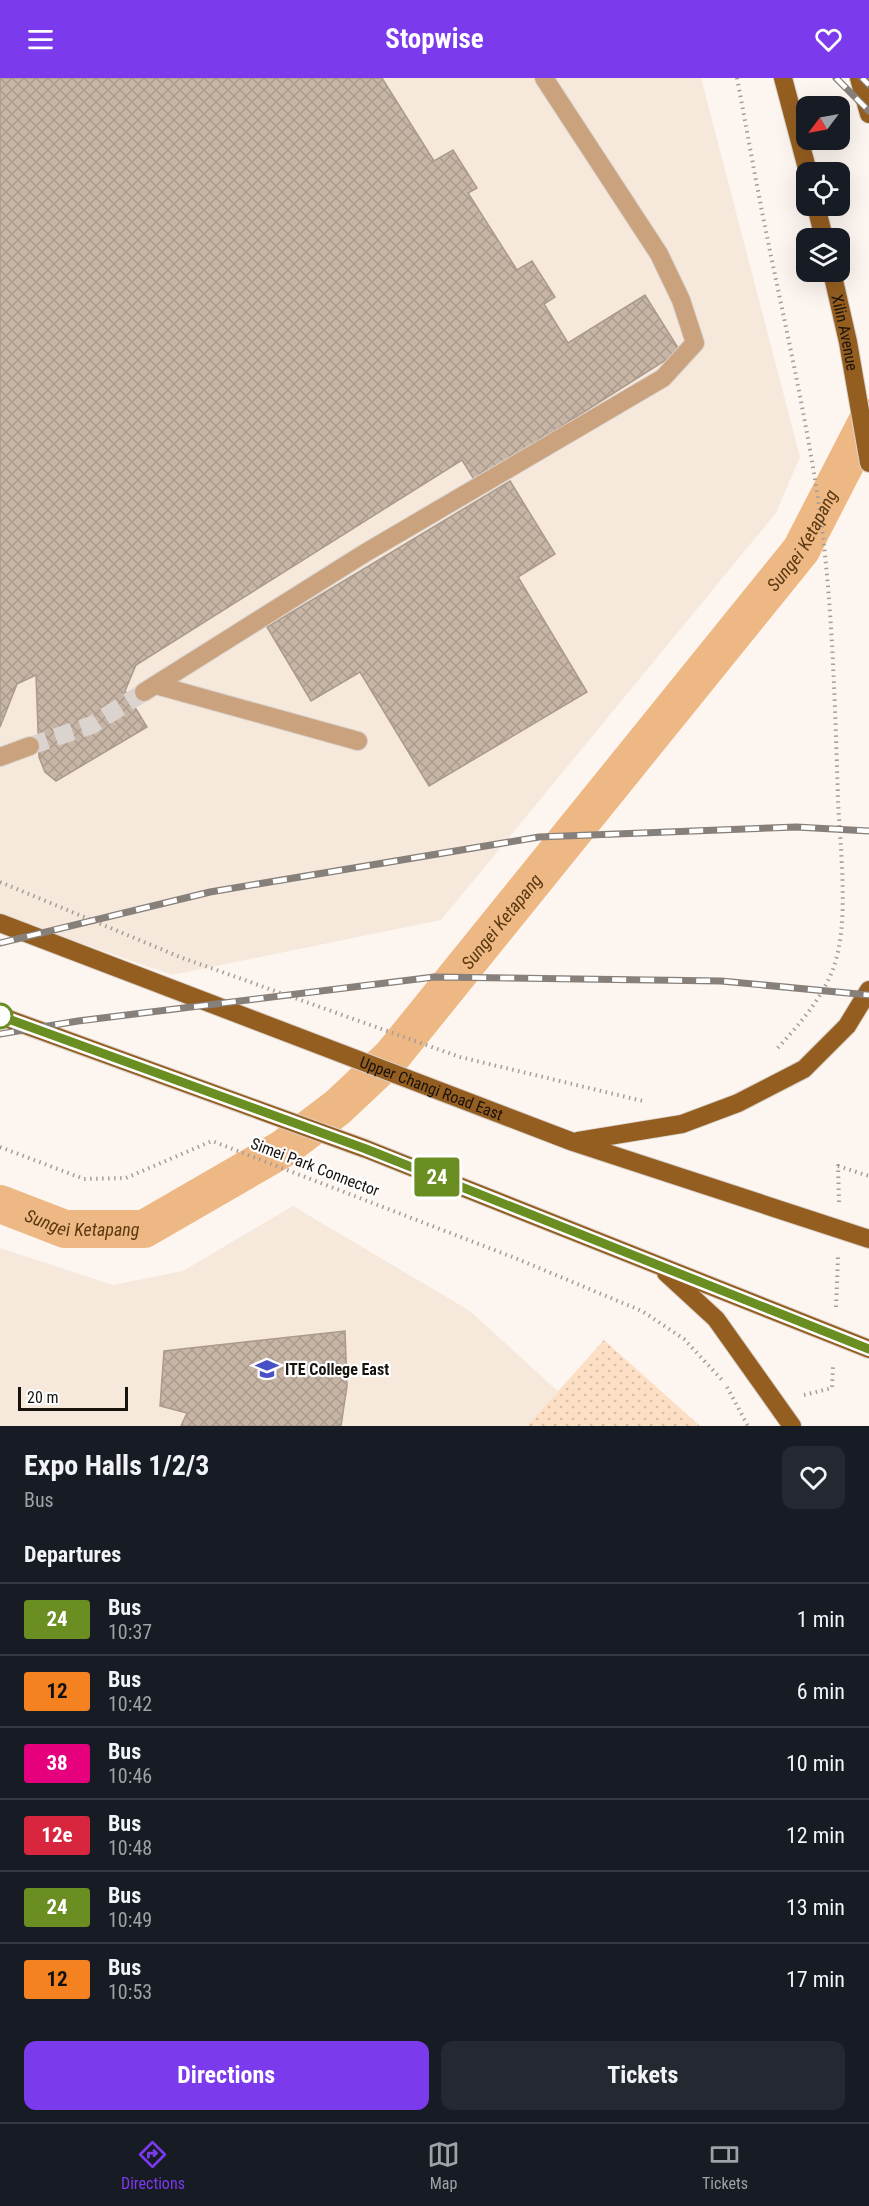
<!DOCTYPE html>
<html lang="en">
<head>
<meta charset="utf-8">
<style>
	:root { --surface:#171b24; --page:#242831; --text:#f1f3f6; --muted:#9ea1a6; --line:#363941; --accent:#7c3aed }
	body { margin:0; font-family:"Roboto Condensed",sans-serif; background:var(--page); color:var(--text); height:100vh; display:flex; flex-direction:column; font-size:22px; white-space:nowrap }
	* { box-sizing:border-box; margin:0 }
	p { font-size:20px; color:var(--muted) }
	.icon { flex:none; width:33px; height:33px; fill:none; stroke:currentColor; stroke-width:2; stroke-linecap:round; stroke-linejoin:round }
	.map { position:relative; height:1348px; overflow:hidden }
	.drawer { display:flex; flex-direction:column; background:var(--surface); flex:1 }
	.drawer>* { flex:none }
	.badge { padding:0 12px; border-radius:4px; font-size:21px; line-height:39px }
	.needle { width:39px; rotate:238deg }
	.controls { position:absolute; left:796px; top:18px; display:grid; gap:12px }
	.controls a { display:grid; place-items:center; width:54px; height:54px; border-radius:12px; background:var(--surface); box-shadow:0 6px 24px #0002; font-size:30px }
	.scale { position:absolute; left:18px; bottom:15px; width:110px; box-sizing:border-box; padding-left:6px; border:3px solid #18120d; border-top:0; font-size:16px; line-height:21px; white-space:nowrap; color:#18120d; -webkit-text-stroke:4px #fff; paint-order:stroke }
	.map>.badge { position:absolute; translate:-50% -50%; box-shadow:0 0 0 3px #fff }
	h2 { padding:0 24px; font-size:22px; line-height:54px }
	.round { display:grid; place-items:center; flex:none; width:63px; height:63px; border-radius:12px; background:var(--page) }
	.headline { display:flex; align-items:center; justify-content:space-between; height:102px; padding:0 24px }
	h1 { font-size:28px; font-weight:700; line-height:45px }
	.cta { display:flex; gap:12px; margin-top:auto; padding:12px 24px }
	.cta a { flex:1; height:69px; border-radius:12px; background:var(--accent); color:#fff; font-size:24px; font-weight:700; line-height:69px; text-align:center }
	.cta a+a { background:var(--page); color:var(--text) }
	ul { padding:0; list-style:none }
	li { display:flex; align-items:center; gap:18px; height:72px; padding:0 24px; border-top:2px solid var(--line) }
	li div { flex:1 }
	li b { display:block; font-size:22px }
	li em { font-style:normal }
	li .badge { min-width:66px; font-weight:700; text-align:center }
	header { display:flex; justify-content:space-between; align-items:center; height:78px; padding:0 24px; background:var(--accent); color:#fff; font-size:27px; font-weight:700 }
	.menu { display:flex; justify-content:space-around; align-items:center; height:84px; border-top:2px solid var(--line); background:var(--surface); font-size:16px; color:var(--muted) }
	.menu a { display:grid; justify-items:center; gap:3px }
	.menu .selected { color:var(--accent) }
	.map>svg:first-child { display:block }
</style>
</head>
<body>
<header><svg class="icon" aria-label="menu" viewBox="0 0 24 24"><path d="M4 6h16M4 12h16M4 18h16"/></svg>Stopwise<svg class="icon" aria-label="heart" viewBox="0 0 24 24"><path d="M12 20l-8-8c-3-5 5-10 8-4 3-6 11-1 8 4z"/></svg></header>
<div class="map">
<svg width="869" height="1348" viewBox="0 0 869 1348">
	<defs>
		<pattern id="grass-dots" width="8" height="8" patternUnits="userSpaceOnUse" patternTransform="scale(1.5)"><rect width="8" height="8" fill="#fcdfc4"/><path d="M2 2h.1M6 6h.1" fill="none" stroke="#d7bea7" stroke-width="1.8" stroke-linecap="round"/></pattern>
		<pattern id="building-cross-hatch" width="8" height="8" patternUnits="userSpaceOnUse" patternTransform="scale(1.5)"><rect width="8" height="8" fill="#c7b5a6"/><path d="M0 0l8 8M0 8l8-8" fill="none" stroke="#aa9b8e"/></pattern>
	</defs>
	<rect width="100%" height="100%" fill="#fdf5ef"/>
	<path fill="#f6e9dc" d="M0 0H701L800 379 776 435 441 842 172 897 0 837Z
		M293 1128 470 1233 596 1348H0V1170L113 1207 183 1193Z"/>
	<path fill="url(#grass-dots)" d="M604 1262 700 1348H527Z"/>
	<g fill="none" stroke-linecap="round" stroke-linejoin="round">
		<path stroke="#eeb884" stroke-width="38" id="s1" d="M0 1126 65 1151H144L284 1070 338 1029 392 978 801 472 869 340"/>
	</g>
	<path fill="url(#building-cross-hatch)" stroke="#ab9a8b" stroke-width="1.5" d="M0 0H382L434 83 453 72 477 110 468 115 517 192 532 183 555 219 544 226 568 265 645 217 680 273 475 403 462 382 136 587 125 613 147 649 56 703 45 694 39 679 36 597 17 606 0 649Z
		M510 403 555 476 518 499 587 614 429 708 360 594 311 623 267 549Z
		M345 1253 347 1308 341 1348H181L187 1335 160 1328 164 1273Z"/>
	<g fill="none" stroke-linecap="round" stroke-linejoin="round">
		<path stroke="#dbd3cd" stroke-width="18" stroke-dasharray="18 9" stroke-linecap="butt" d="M30 668 92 647 144 614"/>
		<g stroke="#d8d1cb" stroke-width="20">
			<path id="minor" d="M156 607 358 663
				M144 614 365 475 663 300 695 265 681 222 659 176 544 0
				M0 679 30 668"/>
		</g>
		<g stroke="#d8d1cb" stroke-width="20">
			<g id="major">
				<path d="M783 0 808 94"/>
				<path d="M859 0 869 36"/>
				<path d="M816 128 824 160"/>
				<path id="s2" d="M832 194 848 264 869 385"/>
				<path id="s3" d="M0 845 573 1064 869 1161"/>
				<path d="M0 938 366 1071 869 1271"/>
				<path d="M578 1063 682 1046 738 1025 804 991 847 948 869 912"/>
				<path d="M666 1195 716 1241 792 1348"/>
			</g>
		</g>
		<path stroke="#a59e98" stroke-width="4" stroke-dasharray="1.5 4.5" stroke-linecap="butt" d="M737 0C748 58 758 116 770 173 789 265 810 357 822 450 833 540 835 630 838 721 840 769 850 847 833 891 822 921 797 949 775 973
			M0 804 180 879 460 979 643 1023
			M0 1069 84 1101 126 1100 212 1063 515 1180 642 1233 684 1261 723 1303
			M839 1124 838 1088 869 1098
			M836 1229 838 1179
			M727 1309 748 1348
			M804 1317 832 1310 833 1287"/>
		<use href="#minor" stroke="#caa27e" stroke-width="18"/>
		<use href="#major" stroke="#955e21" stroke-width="18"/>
		<g stroke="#87807a" stroke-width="7">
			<path id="rail" d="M836 0 869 33
				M862 0 869 7
				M0 865 210 814 539 759 796 749 869 753
				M0 956 78 943 434 899 721 903 869 917"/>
		</g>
		<use href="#rail" stroke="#fff" stroke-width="4.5" stroke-dasharray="14" stroke-linecap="butt"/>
	</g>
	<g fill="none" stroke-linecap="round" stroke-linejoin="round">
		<g stroke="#fff" stroke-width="14">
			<path id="line" d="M0 938 366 1071 869 1271"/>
		</g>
		<use href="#line" stroke="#6b8e23" stroke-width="9"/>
	</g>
	<defs>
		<g id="university-bare" transform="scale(1.8)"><path d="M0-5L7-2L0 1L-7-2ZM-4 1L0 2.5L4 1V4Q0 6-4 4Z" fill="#4851c6" stroke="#fff" stroke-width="2.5" paint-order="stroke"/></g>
	</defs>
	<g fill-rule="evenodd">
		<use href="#university-bare" x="267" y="1291"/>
	</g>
	<circle fill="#fff" stroke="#6b8e23" stroke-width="3" cx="0" cy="938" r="12"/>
	<g text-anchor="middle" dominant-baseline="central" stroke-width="4.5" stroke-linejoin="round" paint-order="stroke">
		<g font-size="16" fill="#18120d" stroke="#fff">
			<text stroke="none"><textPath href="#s2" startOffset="62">Xilin Avenue</textPath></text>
			<text stroke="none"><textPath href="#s3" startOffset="462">Upper Changi Road East</textPath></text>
			<text transform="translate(315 1089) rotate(21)">Simei Park Connector</text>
		</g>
		<g font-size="16" font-weight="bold" fill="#18120d" stroke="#fff" text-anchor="start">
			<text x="285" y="1291">ITE College East</text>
		</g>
		<g font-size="18" font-style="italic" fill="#5a370f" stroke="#fff">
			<text stroke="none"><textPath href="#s1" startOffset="1112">Sungei Ketapang</textPath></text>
			<text stroke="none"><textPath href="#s1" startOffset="626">Sungei Ketapang</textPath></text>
			<text stroke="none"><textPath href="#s1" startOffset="86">Sungei Ketapang</textPath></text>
		</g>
	</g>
</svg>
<div class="controls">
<a><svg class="needle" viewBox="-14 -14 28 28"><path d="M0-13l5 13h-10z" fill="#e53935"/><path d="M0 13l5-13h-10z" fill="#9ea1a6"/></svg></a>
<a><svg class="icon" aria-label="locate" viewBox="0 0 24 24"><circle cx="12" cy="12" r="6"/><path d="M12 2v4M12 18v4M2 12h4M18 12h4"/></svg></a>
<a><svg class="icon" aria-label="layers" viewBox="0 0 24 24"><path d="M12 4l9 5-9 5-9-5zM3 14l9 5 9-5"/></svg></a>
</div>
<div class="scale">20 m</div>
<b class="badge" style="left:437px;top:1099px;background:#6b8e23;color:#fff">24</b>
</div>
<section class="drawer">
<div class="headline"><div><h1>Expo Halls 1/2/3</h1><p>Bus</p></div><a class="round"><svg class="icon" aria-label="heart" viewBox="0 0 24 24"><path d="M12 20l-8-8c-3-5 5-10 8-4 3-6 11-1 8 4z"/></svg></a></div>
<h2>Departures</h2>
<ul>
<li><span class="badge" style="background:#6b8e23;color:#fff">24</span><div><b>Bus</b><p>10:37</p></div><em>1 min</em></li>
<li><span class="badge" style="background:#f58220;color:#111">12</span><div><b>Bus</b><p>10:42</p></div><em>6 min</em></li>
<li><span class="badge" style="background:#e6007e;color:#fff">38</span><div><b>Bus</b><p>10:46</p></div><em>10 min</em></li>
<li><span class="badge" style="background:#d7263d;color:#fff">12e</span><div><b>Bus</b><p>10:48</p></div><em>12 min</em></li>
<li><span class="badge" style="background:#6b8e23;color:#fff">24</span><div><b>Bus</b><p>10:49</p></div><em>13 min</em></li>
<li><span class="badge" style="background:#f58220;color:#111">12</span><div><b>Bus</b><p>10:53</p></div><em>17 min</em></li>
</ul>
<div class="cta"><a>Directions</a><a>Tickets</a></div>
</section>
<nav class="menu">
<a class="selected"><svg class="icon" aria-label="directions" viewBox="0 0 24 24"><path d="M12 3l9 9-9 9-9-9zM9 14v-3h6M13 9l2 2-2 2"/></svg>Directions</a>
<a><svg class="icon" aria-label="map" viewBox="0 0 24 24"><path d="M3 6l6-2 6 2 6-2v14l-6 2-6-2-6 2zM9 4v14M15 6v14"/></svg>Map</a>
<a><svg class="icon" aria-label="tickets" viewBox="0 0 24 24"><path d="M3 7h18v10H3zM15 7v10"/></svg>Tickets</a>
</nav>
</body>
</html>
